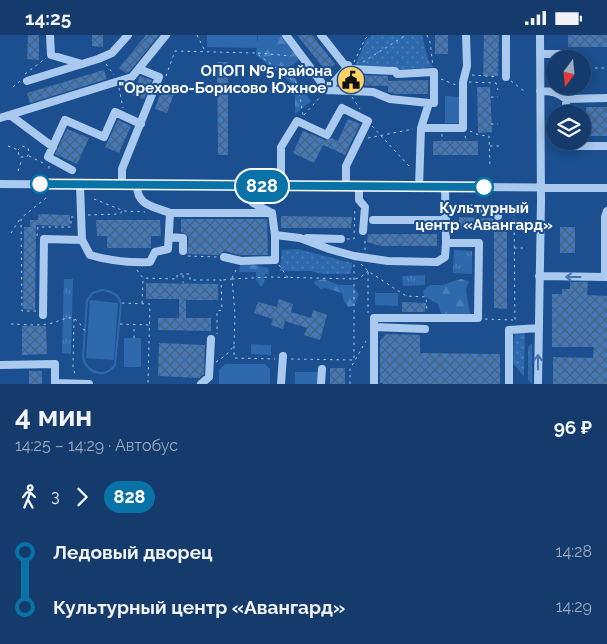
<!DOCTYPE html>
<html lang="ru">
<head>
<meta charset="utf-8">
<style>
	:root { --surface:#143b6b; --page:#1d4271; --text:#f1f3f6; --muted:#9dadc1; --line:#33557e }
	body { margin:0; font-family:Raleway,sans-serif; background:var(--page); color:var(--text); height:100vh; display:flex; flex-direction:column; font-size:19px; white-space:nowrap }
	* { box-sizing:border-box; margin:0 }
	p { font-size:16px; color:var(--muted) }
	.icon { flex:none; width:28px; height:28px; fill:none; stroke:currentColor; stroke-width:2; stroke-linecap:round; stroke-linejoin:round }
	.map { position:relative; height:349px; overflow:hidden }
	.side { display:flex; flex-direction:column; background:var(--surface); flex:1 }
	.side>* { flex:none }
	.badge { padding:0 10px; border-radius:16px; font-size:18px; line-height:32px }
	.needle { width:32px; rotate:196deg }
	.buttons { position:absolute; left:546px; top:15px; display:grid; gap:10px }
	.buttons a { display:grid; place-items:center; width:45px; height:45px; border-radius:50%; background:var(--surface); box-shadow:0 2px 12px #0003,0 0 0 1px var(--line); font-size:25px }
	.map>.badge { position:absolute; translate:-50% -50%; box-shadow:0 0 0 2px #fff }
	.legs { display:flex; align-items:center; gap:8px; height:55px; padding:0 15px; font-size:16px }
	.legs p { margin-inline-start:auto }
	.headline { display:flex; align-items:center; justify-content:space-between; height:85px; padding:0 15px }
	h1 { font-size:28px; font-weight:700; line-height:38px }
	ul { padding:0 15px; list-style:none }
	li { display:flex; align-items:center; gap:18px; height:55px; font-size:19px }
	li i { display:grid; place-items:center; width:8px; height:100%; margin:0 6px; background:currentColor }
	li i::after { content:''; width:12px; height:12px; margin:-6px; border:4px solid; border-radius:50%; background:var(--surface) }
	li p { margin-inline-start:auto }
	li:first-child i { background:linear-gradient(#0000 50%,currentColor 0) }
	li:last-child i { background:linear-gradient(currentColor 50%,#0000 0) }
	.status { display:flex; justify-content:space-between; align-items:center; height:35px; padding:0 25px; background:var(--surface); direction:ltr }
	.status svg { height:14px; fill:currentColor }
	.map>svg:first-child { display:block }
</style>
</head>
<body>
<div class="status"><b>14:25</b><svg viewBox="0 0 49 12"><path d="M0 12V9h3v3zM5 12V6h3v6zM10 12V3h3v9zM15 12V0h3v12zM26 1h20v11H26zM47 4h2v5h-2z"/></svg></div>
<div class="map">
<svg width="607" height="349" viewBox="0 0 607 349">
	<defs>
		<pattern id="grass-dots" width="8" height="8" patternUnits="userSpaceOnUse" patternTransform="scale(1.25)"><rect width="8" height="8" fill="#2e69ad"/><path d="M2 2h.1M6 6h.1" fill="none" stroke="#4d80b9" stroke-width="1.8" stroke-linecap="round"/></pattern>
		<pattern id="forest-firs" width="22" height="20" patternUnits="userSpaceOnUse" patternTransform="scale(1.25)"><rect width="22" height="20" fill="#2e69ad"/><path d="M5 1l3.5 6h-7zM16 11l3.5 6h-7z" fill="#4d80b9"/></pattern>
		<pattern id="park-tufts" width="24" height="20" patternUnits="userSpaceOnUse" patternTransform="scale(1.25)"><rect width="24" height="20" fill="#2e69ad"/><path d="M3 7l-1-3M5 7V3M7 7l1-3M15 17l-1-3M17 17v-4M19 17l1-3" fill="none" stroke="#4d80b9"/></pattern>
		<pattern id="building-cross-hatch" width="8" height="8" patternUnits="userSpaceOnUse" patternTransform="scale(1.25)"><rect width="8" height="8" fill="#4478b7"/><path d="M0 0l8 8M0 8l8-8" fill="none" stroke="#486282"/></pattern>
	</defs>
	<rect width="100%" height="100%" fill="#1b4f8f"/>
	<path fill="url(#grass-dots)" d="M372 0H422L428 24 433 32 392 35 389 31H355L366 5Z
		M298 214 352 228 351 239H323L311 236H280L282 215Z
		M525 294 524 342 513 328 514 303 516 297Z
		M532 308V349L528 345V312Z"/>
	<path fill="url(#forest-firs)" d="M258 0H283L301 23 288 34 311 66 295 79V51L256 20Z
		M249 229 268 233 269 239H265L264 248 261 252 256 245V237H239L240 230Z
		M324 244 338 250H352L359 259 354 271 348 272 344 266 342 258 325 253 321 254 314 249 315 246Z
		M461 244 469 246 466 255 470 279H441L438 269 424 261 423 256 430 250H442Z"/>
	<path fill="url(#park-tufts)" d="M454 215 472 216V239L453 238Z
		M425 240V250L403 251 402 241Z
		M64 244H73L71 319 62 318Z
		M295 337H319V349H295Z"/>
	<path fill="#2e69ad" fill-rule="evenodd" d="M207 0H257V13L207 12Z
		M445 61 460 62 459 88H445Z
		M102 254C111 255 120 258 122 268L116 330C106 346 86 340 82 323L86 265 92 257ZM102 256C110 257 118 260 120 269L114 329C106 343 87 337 84 322L88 266 93 259Z
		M375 258H398V271L375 270Z
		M90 265 118 268 114 325 86 323Z
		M124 303H141V332H124Z
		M251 309 271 310V320L251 319Z
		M225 329H265L270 334V349H219V335Z"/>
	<path fill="url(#building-cross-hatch)" d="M28 0H39V25L27 24Z
		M92 0H103V12L92 11Z
		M146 0H159L129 37 126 38 119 33Z
		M297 0H312L335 29 326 36Z
		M435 0H448V19H435Z
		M484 0H499L498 41H483Z
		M568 0H607V12H568Z
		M217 27H228V120H218Z
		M104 35 107 44 30 68 27 58Z
		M349 40 388 41V46L428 45V59H397L388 57V51L346 50 345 43Z
		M140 41 152 45 144 64 133 61Z
		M477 52H490L492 97 478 98Z
		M162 54 174 58 167 78 155 74Z
		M586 72H607V101H586Z
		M348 84 360 89 345 120 323 110 314 128 293 118 303 96 325 105 332 103 338 106Z
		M118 85 131 91 119 118 105 112Z
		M67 94 89 103 77 129 55 119Z
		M433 106H478V120H433Z
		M38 179 70 180V191L36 190 35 275 23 274 24 192H30V185H38Z
		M281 181 352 182 351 193H281Z
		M459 182 493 183 494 187H501V194H507V274L494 273V194L459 193Z
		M181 184H267L268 220H240L225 216 219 220 187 219 189 203 186 199 181 197Z
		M96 185H160L161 201H151V213H107V201H97Z
		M560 192H575V218H560Z
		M368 199H437V211H381L367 207Z
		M570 247H588L587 260 607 261V349H553V322L593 323 594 312H552V259H562V254H570Z
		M146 248 218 249V265H186V283H211V296L158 295V283H179V264H146Z
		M279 264 293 269 291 277 311 283 313 275 327 280 320 305 304 300 307 293 285 286 283 294 271 290 273 284 254 278 258 267 277 272Z
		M402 267 426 268 425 277H402Z
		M22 291H46L47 319 22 320Z
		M386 299 420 300V318L500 319V349H383V348H380V306Z
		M159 308 205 310 204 339 199 343 158 341Z
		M330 333H345V349H330Z
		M29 336H42V349H29Z"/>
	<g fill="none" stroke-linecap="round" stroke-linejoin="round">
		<path stroke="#a9c9ee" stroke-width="1" stroke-dasharray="2.5 4" stroke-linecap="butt" d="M197 0 205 16
			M427 0 430 7 433 31
			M258 18 291 21
			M354 27 365 4 369 0
			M363 27 406 0
			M106 29 114 40
			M554 33H555
			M582 33H607
			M25 39 46 23
			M472 40 498 42
			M166 41 175 16 256 18 298 49 303 80
			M441 44 456 50
			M511 46 524 56
			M469 47 496 48 498 55
			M13 52 20 46
			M119 53 123 73
			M352 62 360 74
			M491 62H498
			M304 80 321 61
			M491 89H498
			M372 91 409 131
			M470 96 479 100 489 101 490 132
			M442 99V106
			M465 101 467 106
			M368 103 413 94
			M8 111 18 115 19 122H27L29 118 28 113 22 111 18 115
			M490 111H499
			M29 121 43 128
			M49 131V135
			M18 136 22 124
			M94 164 124 176 145 177
			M505 174H514L515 288
			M88 180 119 179 123 176
			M11 198 20 184
			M37 201 38 192H71V182H75
			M347 204H354L355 172
			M514 213H526
			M365 215V204
			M188 221 217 222
			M361 229 368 236 406 261 426 262 427 276
			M279 230 288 243
			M137 235 143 243 177 244V239H190V245H221L222 275 217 276V299
			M368 237V278
			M183 240V248
			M232 243 237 233
			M232 244 270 242 355 244 361 242 368 236
			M122 268 150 269 148 349
			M142 268 143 245
			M36 276H22L21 183 46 163
			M74 284 73 333 76 342
			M485 284 513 285
			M11 289C22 289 36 291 47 289 64 287 72 273 84 295H88
			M120 289 149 290
			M134 303V290
			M234 311V323L275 324
			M291 324 354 325V229
			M216 327 226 320 234 311 235 279 232 244 222 245
			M350 349V334L366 306"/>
		<path stroke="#a9c9ee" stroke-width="8" d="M50 0 51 20 82 29
			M286 0 327 55 373 57 390 64 429 68 421 93 419 152
			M321 0 347 33 349 34 395 36 397 39 434 37V68H429
			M540 19H559
			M506 42V0
			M27 46 98 24 112 18 128 0
			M327 55 347 33 348 30
			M540 56C551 56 558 57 566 64L607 63
			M566 64V79
			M10 80 53 112
			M0 83 132 42 166 0
			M421 93H463V47L467 31 466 0
			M567 106 572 111H607
			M72 135 48 122 65 85 104 102 115 77 141 89
			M0 149 607 153
			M80 150 82 205 90 220C110 226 129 228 150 227L155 217 168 214 170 178C153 171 137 171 137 150
			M122 150V134L159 42 139 34
			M248 151 247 161 253 168 272 178 275 200 300 203 329 214 354 221 388 226 437 227 445 222 446 208
			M281 151V112L297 86 327 100 342 73 368 86 346 131V151
			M359 151V165L365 172 363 196
			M445 173 498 174V181
			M170 178H272
			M373 185H446
			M169 202 183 203V216
			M307 203 341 204
			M224 222 241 226 275 225V200
			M539 241 607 242
			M605 242V182L607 176
			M43 280 44 204 82 205
			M374 292V283H478L479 208H446L445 152
			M0 330 55 329V348L89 349
			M201 349 209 342 211 304
			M281 349 283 321
			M321 349 322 334
			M374 349V292L425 294
			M509 349V295L539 293
			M538 349 541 166 540 0"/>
	</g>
	<defs><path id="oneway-shaft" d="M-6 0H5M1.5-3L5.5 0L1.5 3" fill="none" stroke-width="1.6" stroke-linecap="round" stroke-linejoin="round" transform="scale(1.25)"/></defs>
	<g stroke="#4674ac">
		<use href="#oneway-shaft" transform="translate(573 242) rotate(-180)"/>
		<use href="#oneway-shaft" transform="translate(538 327) rotate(-90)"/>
	</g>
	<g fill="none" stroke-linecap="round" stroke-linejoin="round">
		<g stroke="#fff" stroke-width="11">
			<path id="line-1" d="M40 149 484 152"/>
		</g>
		<use href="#line-1" stroke="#0973a7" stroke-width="8"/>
	</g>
	<defs>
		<g id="civic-disc" transform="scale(1.4375)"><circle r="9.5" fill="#ffd166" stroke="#1b4f8f"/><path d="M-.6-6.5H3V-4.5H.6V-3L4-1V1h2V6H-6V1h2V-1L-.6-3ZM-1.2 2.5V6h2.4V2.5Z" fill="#111"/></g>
	</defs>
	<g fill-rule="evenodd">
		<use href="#civic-disc" x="351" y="45"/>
	</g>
	<g fill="#fff" stroke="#0973a7" stroke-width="2.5">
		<circle cx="40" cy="149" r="9"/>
		<circle cx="484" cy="152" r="9"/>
	</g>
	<g text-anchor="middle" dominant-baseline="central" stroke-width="4" stroke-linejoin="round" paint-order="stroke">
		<g font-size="15" font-weight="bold" fill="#fff" stroke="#1b4f8f" text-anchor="end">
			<text x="332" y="36">ОПОП №5 района<tspan x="332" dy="17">"Орехово-Борисово Южное"</tspan></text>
		</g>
		<g font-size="15" font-weight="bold" fill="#fff" stroke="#1b4f8f">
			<text x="484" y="173">Культурный<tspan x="484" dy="17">центр «Авангард»</tspan></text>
		</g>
	</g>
</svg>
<div class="buttons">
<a><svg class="needle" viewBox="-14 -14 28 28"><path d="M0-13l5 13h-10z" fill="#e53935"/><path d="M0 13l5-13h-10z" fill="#9dadc1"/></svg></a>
<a><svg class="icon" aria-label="layers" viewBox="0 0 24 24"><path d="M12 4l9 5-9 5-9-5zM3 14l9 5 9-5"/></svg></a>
</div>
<b class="badge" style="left:262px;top:151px;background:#0973a7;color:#fff">828</b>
</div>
<section class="side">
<div class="headline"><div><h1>4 мин</h1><p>14:25 – 14:29 · Автобус</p></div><b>96 ₽</b></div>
<div class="legs"><svg class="icon" aria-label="walk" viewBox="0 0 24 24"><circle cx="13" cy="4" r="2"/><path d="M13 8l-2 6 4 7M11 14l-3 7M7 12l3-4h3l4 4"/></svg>3<svg class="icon" aria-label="forward" viewBox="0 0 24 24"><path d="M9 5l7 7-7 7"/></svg><b class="badge" style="background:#0973a7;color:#fff">828</b></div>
<ul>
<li><i style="color:#0973a7"></i><b>Ледовый дворец</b><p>14:28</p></li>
<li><i style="color:#0973a7"></i><b>Культурный центр «Авангард»</b><p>14:29</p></li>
</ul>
</section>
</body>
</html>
